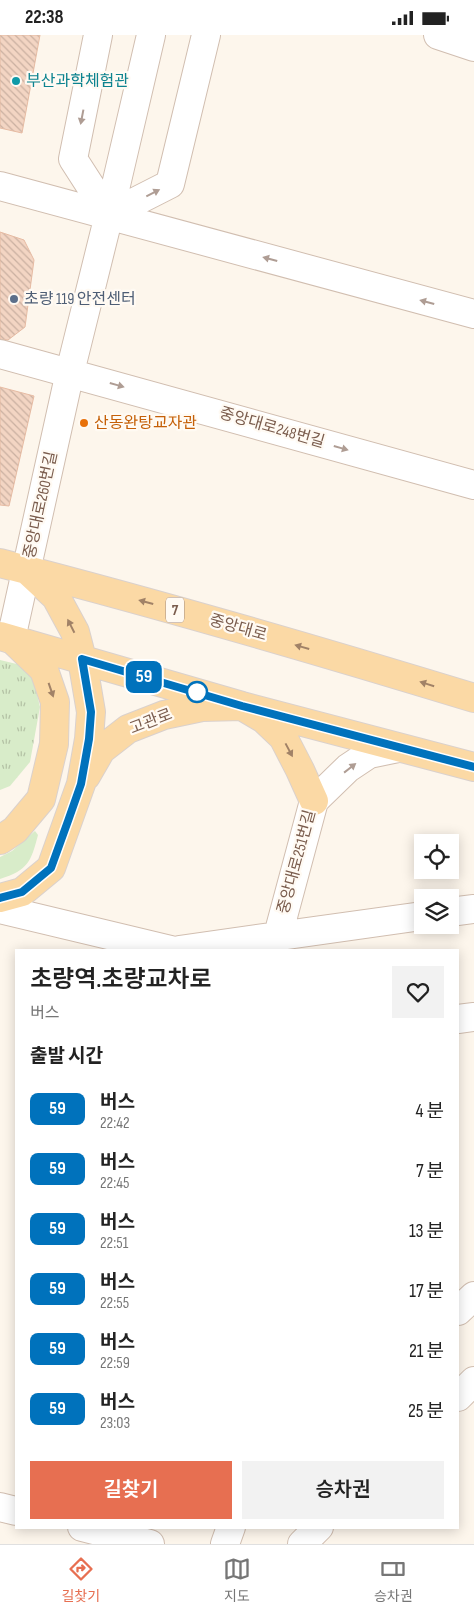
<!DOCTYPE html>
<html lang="ko">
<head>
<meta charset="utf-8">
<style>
	:root { --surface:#fff; --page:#f2f2f2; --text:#222; --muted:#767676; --line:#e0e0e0; --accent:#e76f51 }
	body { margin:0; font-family:"Sofia Sans Condensed","Noto Sans KR",sans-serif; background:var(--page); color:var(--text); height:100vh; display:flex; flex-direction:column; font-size:19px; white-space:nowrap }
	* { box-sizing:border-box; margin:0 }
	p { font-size:16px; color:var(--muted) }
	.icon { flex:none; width:28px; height:28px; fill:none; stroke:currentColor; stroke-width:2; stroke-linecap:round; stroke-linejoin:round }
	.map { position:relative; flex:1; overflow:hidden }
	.drawer { position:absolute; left:15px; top:914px; width:444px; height:580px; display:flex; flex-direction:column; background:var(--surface); border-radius:0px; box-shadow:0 2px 12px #0003 }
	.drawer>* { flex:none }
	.badge { padding:0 10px; border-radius:8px; font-size:18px; line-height:32px }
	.tools { position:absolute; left:414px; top:799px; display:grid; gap:10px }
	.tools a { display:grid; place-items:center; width:45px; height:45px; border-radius:0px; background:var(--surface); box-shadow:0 2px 12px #0003; font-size:25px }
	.map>.badge { position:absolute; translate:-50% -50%; box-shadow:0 0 0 2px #fff }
	h2 { padding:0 15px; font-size:19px; line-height:45px }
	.round { display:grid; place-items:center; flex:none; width:52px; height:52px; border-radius:0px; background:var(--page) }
	.headline { display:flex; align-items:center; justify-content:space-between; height:85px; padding:0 15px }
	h1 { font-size:24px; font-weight:600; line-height:38px }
	.button { display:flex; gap:10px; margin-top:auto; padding:10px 15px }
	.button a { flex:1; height:58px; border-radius:0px; background:var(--accent); color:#fff; font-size:20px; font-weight:600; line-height:58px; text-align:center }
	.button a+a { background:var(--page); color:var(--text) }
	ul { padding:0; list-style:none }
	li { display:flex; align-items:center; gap:15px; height:60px; padding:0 15px }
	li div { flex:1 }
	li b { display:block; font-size:19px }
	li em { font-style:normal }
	li .badge { min-width:55px; font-weight:700; text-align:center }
	.status { display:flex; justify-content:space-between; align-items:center; height:35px; padding:0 25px; background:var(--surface); direction:ltr }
	.status svg { height:14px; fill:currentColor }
	.dock { display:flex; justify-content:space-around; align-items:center; height:70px; border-top:1px solid var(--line); background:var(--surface); font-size:14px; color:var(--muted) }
	.dock a { display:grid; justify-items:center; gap:2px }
	.dock .active { color:var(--accent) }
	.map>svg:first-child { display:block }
</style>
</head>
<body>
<div class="status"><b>22:38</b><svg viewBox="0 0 49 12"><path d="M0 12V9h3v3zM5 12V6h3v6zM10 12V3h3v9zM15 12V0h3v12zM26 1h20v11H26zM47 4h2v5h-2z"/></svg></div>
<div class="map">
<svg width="474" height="1509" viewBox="0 0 474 1509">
	<defs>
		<pattern id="park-tufts" width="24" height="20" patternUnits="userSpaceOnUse" patternTransform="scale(1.25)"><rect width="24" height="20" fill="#d8ecc9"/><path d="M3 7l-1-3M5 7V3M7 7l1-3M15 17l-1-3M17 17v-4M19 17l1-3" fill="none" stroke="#b4c2a5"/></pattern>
		<pattern id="building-back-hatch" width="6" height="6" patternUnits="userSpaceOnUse" patternTransform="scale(1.25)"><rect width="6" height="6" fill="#f3d5c3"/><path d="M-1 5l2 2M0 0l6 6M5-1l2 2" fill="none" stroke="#cab0a1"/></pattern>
	</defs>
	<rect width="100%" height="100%" fill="#fdf6ec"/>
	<path fill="#d8ecc9" d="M35 796 38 800C31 827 28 835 0 844V822L12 816Z"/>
	<path fill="url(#park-tufts)" d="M0 625 25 631 34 647 40 672 30 727 10 751 0 755Z"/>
	<path fill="url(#building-back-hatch)" stroke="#e6bba3" d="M0 0H40L22 98 0 93Z
		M0 197 24 205 34 225 25 292 8 305 0 304Z
		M0 352 34 361 9 471 0 470Z"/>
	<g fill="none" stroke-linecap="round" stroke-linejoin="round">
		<g stroke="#d1beb0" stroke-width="30">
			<path id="minor" d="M98 0 73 124 109 180
				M438 0 474 12
				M0 151 474 279
				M109 180 170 149 206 0
				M0 319 474 450
				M11 604 70 337 109 180 151 0
				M0 874 171 915
				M450 877 474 874
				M179 915 422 881
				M274 915 314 766 348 733 369 719 398 713
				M458 984 474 982
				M458 1276 474 1261
				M458 1362 474 1346
				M0 1472 16 1476
				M82 1492 150 1509
				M225 1509 231 1492
				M302 1509 319 1492"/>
		</g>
		<g stroke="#dad1cd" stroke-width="30">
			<path id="major" d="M0 528C159 569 317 615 474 663
				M0 601 242 671 474 732
				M86 741 101 715 128 694 164 680 202 672 242 671 264 684 283 702 300 735 314 766
				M0 805 15 795 41 764 54 709 55 667 44 635 14 606
				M0 863 22 857 51 833 81 749 89 704 91 677 82 624 75 597 56 562 29 537"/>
		</g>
		<use href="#minor" stroke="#fff" stroke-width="28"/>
		<use href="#major" stroke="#fbd9a5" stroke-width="28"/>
	</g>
	<defs><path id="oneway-solid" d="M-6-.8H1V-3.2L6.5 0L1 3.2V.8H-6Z" transform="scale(1.25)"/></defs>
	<g fill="#af9d94">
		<use href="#oneway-solid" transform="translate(82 82) rotate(101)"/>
		<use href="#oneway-solid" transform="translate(153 158) rotate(-27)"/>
		<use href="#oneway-solid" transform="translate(270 224) rotate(-165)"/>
		<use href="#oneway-solid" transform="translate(427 267) rotate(-165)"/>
		<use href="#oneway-solid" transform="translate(117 350) rotate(16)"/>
		<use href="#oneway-solid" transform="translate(341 413) rotate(16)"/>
		<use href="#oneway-solid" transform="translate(350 733) rotate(-38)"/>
	</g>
	<g fill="#a18267">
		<use href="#oneway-solid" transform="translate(146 567) rotate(-165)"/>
		<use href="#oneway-solid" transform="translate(71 591) rotate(-117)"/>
		<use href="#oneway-solid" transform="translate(302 612) rotate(-164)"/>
		<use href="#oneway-solid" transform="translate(427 649) rotate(-163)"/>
		<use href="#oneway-solid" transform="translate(51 655) rotate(71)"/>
		<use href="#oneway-solid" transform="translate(289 715) rotate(62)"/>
	</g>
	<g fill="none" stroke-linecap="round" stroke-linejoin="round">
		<g stroke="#fff" stroke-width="11">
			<path id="line" d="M0 863 22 857 51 833 68 786 81 749 89 704 91 677 82 624 242 671 474 732"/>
		</g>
		<use href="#line" stroke="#0072bc" stroke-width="8"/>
	</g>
	<circle fill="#0f9aa8" stroke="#fffaf3" stroke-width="2" cx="16" cy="46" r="5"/>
	<circle fill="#5c6f8a" stroke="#fffaf3" stroke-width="2" cx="14" cy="264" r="5"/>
	<circle fill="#e8710a" stroke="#fffaf3" stroke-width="2" cx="84" cy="388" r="5"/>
	<circle fill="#fff" stroke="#0072bc" stroke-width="2.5" cx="197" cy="657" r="10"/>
	<g text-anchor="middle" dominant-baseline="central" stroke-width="4.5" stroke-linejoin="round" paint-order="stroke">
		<rect fill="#fffaf3" stroke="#a28b7f" stroke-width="1" x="166" y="562.5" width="18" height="25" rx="4"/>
		<g font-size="15" font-weight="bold" fill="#7a5c4d">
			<text x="175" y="575">7</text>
		</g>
		<g font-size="16" fill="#0d838f" stroke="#fffaf3" text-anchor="start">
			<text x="26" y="46">부산과학체험관</text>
		</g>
		<g font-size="16" fill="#4e5e75" stroke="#fffaf3" text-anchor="start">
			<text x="24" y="264">초량 119 안전센터</text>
		</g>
		<g font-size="16" fill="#c56008" stroke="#fffaf3" text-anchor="start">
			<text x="94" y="388">산동완탕교자관</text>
		</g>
		<g font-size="16" fill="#7a5c4d" stroke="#fffaf3">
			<text transform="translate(272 393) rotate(16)">중앙대로248번길</text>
			<text transform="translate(41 470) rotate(-78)">중앙대로260번길</text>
			<text transform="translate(238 593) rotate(16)">중앙대로</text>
			<text transform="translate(151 687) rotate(-21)">고관로</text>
			<text transform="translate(297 827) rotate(-75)">중앙대로251번길</text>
		</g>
	</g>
</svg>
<div class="tools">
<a><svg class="icon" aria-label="locate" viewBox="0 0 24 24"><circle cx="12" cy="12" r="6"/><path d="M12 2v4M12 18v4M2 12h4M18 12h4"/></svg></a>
<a><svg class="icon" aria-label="layers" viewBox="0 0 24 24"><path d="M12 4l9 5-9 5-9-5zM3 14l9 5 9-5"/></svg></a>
</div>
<b class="badge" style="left:144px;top:642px;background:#0072bc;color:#fff">59</b>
<section class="drawer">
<div class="headline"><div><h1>초량역.초량교차로</h1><p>버스</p></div><a class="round"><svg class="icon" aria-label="heart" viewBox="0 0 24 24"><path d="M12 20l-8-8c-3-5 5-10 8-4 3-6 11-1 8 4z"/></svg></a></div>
<h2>출발 시간</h2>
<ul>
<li><span class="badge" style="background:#0072bc;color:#fff">59</span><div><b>버스</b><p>22:42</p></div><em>4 분</em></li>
<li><span class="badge" style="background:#0072bc;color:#fff">59</span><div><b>버스</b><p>22:45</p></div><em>7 분</em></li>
<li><span class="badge" style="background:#0072bc;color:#fff">59</span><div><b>버스</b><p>22:51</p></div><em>13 분</em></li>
<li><span class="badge" style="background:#0072bc;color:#fff">59</span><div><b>버스</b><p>22:55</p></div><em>17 분</em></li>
<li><span class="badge" style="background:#0072bc;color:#fff">59</span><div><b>버스</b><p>22:59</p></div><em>21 분</em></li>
<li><span class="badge" style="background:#0072bc;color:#fff">59</span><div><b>버스</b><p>23:03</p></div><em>25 분</em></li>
</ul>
<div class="button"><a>길찾기</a><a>승차권</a></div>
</section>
</div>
<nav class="dock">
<a class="active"><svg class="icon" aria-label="directions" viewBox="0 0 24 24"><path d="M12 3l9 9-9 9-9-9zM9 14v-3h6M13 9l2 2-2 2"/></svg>길찾기</a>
<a><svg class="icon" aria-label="map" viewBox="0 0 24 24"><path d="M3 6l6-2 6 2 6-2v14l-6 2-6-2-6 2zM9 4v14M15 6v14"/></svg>지도</a>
<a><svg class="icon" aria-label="tickets" viewBox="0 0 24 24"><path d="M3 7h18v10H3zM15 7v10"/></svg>승차권</a>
</nav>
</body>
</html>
